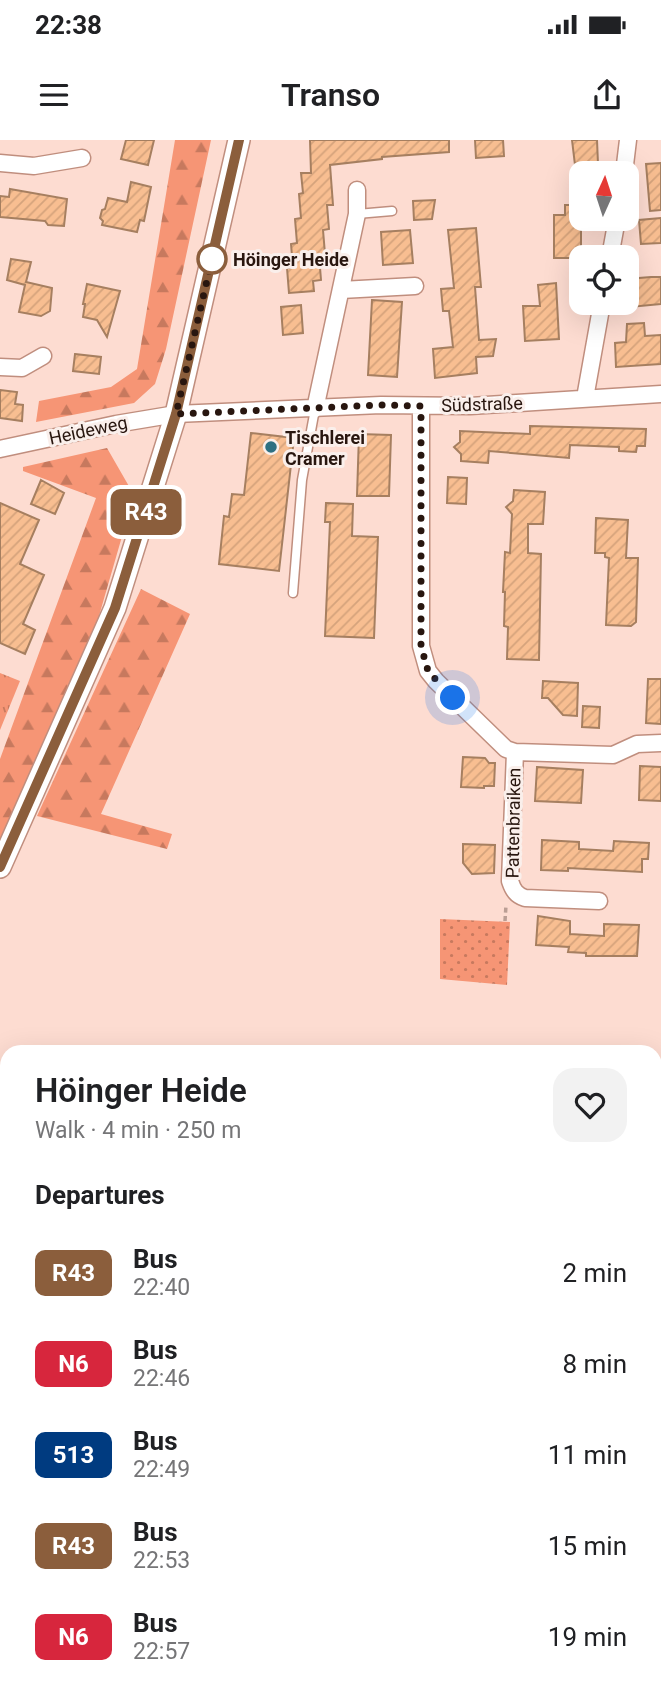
<!DOCTYPE html>
<html lang="en">
<head>
<meta charset="utf-8">
<style>
	:root { --surface:#fff; --page:#f2f2f2; --text:#202124; --muted:#757577 }
	body { margin:0; font-family:Roboto,sans-serif; background:var(--page); color:var(--text); height:100vh; display:flex; flex-direction:column; font-size:26px; white-space:nowrap }
	* { box-sizing:border-box; margin:0 }
	p { font-size:23px; color:var(--muted) }
	.icon { flex:none; width:38px; height:38px; fill:none; stroke:currentColor; stroke-width:2; stroke-linecap:round; stroke-linejoin:round }
	.map { position:relative; flex:1; overflow:hidden }
	.panel { position:absolute; left:0px; top:905px; width:662px; height:653px; display:flex; flex-direction:column; background:var(--surface); border-radius:21px 21px 0 0; box-shadow:0 7px 28px #0002 }
	.panel>* { flex:none }
	.badge { padding:0 14px; border-radius:10px; font-size:24px; line-height:46px }
	.needle { width:46px; rotate:3deg }
	.buttons { position:absolute; left:569px; top:21px; display:grid; gap:14px }
	.buttons a { display:grid; place-items:center; width:70px; height:70px; border-radius:14px; background:var(--surface); box-shadow:0 7px 28px #0002; font-size:35px }
	.you { position:absolute; width:35px; height:35px; margin:-18px; border:5px solid #fff; border-radius:50%; background:#1a73e8; box-shadow:0 0 0 10px #1a73e833 }
	.map>.badge { position:absolute; translate:-50% -50%; box-shadow:0 0 0 4px #fff }
	h2 { padding:0 35px; font-size:26px; line-height:63px }
	.round { display:grid; place-items:center; flex:none; width:74px; height:74px; border-radius:21px; background:var(--page) }
	.headline { display:flex; align-items:center; justify-content:space-between; height:119px; padding:0 35px }
	h1 { font-size:33px; font-weight:600; line-height:52px }
	ul { padding:0; list-style:none }
	li { display:flex; align-items:center; gap:21px; height:91px; padding:0 35px }
	li div { flex:1 }
	li b { display:block; font-size:26px }
	li em { font-style:normal }
	li .badge { min-width:77px; font-weight:700; text-align:center }
	.status { display:flex; justify-content:space-between; align-items:center; height:49px; padding:0 35px; background:var(--surface); direction:ltr }
	.status svg { height:19px; fill:currentColor }
	header { display:flex; justify-content:space-between; align-items:center; height:91px; padding:0 35px; background:var(--surface); font-size:32px; font-weight:600 }
	.map>svg:first-child { display:block }
</style>
</head>
<body>
<div class="status"><b>22:38</b><svg viewBox="0 0 49 12"><path d="M0 12V9h3v3zM5 12V6h3v6zM10 12V3h3v9zM15 12V0h3v12zM26 1h20v11H26zM47 4h2v5h-2z"/></svg></div>
<header><svg class="icon" aria-label="menu" viewBox="0 0 24 24"><path d="M4 6h16M4 12h16M4 18h16"/></svg>Transo<svg class="icon" aria-label="share" viewBox="0 0 24 24"><path d="M12 15V3M7 8l5-5 5 5M5 13v7h14v-7"/></svg></header>
<div class="map">
<svg width="661" height="1556" viewBox="0 0 661 1556">
	<defs>
		<pattern id="grass-tufts" width="24" height="20" patternUnits="userSpaceOnUse" patternTransform="scale(1.75)"><rect width="24" height="20" fill="#f69575"/><path d="M3 7l-1-3M5 7V3M7 7l1-3M15 17l-1-3M17 17v-4M19 17l1-3" fill="none" stroke="#c7795e"/></pattern>
		<pattern id="forest-firs" width="22" height="20" patternUnits="userSpaceOnUse" patternTransform="scale(1.75)"><rect width="22" height="20" fill="#f69575"/><path d="M5 1l3.5 6h-7zM16 11l3.5 6h-7z" fill="#c7795e"/></pattern>
		<pattern id="park-dots" width="8" height="8" patternUnits="userSpaceOnUse" patternTransform="scale(1.75)"><rect width="8" height="8" fill="#f69575"/><path d="M2 2h.1M6 6h.1" fill="none" stroke="#c7795e" stroke-width="1.8" stroke-linecap="round"/></pattern>
		<pattern id="building-hatch" width="6" height="6" patternUnits="userSpaceOnUse" patternTransform="scale(1.75)"><rect width="6" height="6" fill="#f8be91"/><path d="M-1 1l2-2M0 6l6-6M5 7l2-2" fill="none" stroke="#d5a37c"/></pattern>
	</defs>
	<rect width="100%" height="100%" fill="#fddcd1"/>
	<path fill="url(#grass-tufts)" d="M0 533 20 541 0 590Z"/>
	<path fill="url(#forest-firs)" d="M175 0H211L166 209 155 244 134 263 36 282 39 261 111 247 137 229Z
		M107 308 134 355 99 476 0 703V619L96 358 23 331V327Z
		M141 449 190 474 101 674 172 694 167 709 37 676Z"/>
	<path fill="url(#park-dots)" d="M440 779 510 782 507 845 440 839Z"/>
	<path fill="#f69575" d="M661 1539V1556H511L563 1550H654L655 1540Z"/>
	<path fill="url(#building-hatch)" stroke="#a67f60" stroke-width="2" d="M126 0H154L148 25 121 19Z
		M310 0H449V12L382 17V19L330 25 333 65H327L329 89 323 90 325 114 319 115 321 140 313 141 314 151 289 153 287 128H293L291 104 297 103 295 79 301 78 299 54 303 53 301 33H311Z
		M475 0H503L504 16 476 18Z
		M572 0H597L598 24 575 25Z
		M661 23V70L650 71 646 24Z
		M131 42 151 47 144 81 140 80 137 92 102 85 103 81 100 78 102 70 105 69 108 58 127 62Z
		M10 49 67 59 64 86 48 85 45 81 0 77V56L9 57Z
		M435 60 432 79 414 80 413 61Z
		M565 65H581V118H554V75H565Z
		M661 78V103L641 104 639 80Z
		M476 88 481 147H475L479 200 496 199 493 216 476 217 477 233 435 238 433 209 453 207 449 171H443L441 149 454 148 448 90Z
		M410 90 413 123 383 125 381 92Z
		M11 119 31 122 26 142 52 148 50 171 41 176 19 172 25 145 7 140Z
		M651 137H661V164L630 167 627 139Z
		M556 143 559 199 525 201 523 166H540L538 145Z
		M87 144 120 151 107 197 97 180 83 177 85 164H83Z
		M372 160 402 162 397 237 368 235Z
		M301 165 303 193 283 195 281 167Z
		M644 183 645 196 661 195V224L616 227 615 203 626 202 627 184Z
		M75 214 101 217 99 234 73 231Z
		M0 250 17 252 15 264 23 265 22 281 0 278Z
		M530 286 646 289 645 306H637L636 312 619 311V307L570 305 569 318 489 311 488 323 461 321V314L454 307 460 302V291L530 294Z
		M251 293 294 298 279 431 219 424 224 376 229 377 232 354 244 355Z
		M359 294 391 295 389 356H357Z
		M448 337 467 338 466 364 447 363Z
		M41 340 64 353 55 374 31 364Z
		M514 350 545 352 543 384H528V413L541 414 539 520 507 519 508 487 504 486 505 452H503L505 412 510 413 512 374 506 367 513 361Z
		M0 363 39 380 20 424 44 435 23 484 35 490 25 514 0 503Z
		M326 363 353 364 352 396 378 397 374 498 325 496 330 382H325Z
		M596 378 628 380 626 418H638L636 482 631 486 606 485 609 418 605 417V413H595Z
		M648 539H661V584L646 583Z
		M543 541 578 543 577 576 563 575 548 558H542Z
		M583 566 600 567 599 588 582 587Z
		M463 617 485 618 489 623H495L494 646H484V648L461 647Z
		M640 626 661 627V661L639 660Z
		M537 627 583 630 581 663 535 661Z
		M542 700 579 702V709L613 711 614 701 649 703 648 719H642V732L568 728V731L541 730Z
		M463 704 495 705 494 733 472 734 463 723Z
		M538 776 570 781V794L604 796V784L639 785 637 816H586V813L568 812 569 807 536 805Z"/>
	<g fill="none" stroke-linecap="round" stroke-linejoin="round">
		<g stroke="#c08e7e" stroke-width="11">
			<path id="service" d="M357 74 392 71
				M293 453 302 340 315 269"/>
		</g>
		<g stroke="#c08e7e" stroke-width="19">
			<path id="minor" d="M0 23 34 26 82 18
				M624 33 628 0
				M610 117 617 79
				M341 150 415 146
				M0 227 22 228 43 216
				M585 258 602 163
				M421 266V506L428 531 436 541 506 609 515 612 613 615 637 604 661 603
				M315 269 357 74V50
				M0 309 116 284 176 274 381 265 470 266 661 254
				M515 612 510 741C513 750 516 755 525 758L599 761"/>
		</g>
		<g stroke="#c08e7e" stroke-width="24">
			<path id="secondary" d="M0 727 115 468 176 274 239 0"/>
		</g>
		<path stroke="#ba9e94" stroke-width="3.5" stroke-dasharray="5 3.5" stroke-linecap="butt" d="M505 781 506 765
			M0 1187 7 1189
			M654 1202 661 1201"/>
		<use href="#service" stroke="#fff" stroke-width="8"/>
		<use href="#minor" stroke="#fff" stroke-width="16"/>
		<use href="#secondary" stroke="#fff" stroke-width="21"/>
	</g>
	<g fill="none" stroke-linecap="round" stroke-linejoin="round">
		<g stroke="#fff" stroke-width="16">
			<path id="line" d="M0 727 115 468 176 274 239 0"/>
		</g>
		<use href="#line" stroke="#8b5e3c" stroke-width="10"/>
		<path stroke="#28160f" stroke-width="7" stroke-dasharray="0 12.6" d="M212 119 176 274 381 265 421 266V506L428 531 453 558"/>
	</g>
	<circle fill="#fff" stroke="#8b5e3c" stroke-width="3.5" cx="212" cy="119" r="14"/>
	<circle fill="#2e7082" stroke="#faefeb" stroke-width="2.5" cx="271" cy="307" r="7"/>
	<g text-anchor="middle" dominant-baseline="central" stroke-width="6" stroke-linejoin="round" paint-order="stroke">
		<g font-size="18" font-weight="bold" fill="#28160f" stroke="#faefeb" text-anchor="start">
			<text x="233" y="119">Höinger Heide</text>
		</g>
		<g font-size="18" fill="#28160f" stroke="#faefeb">
			<text transform="translate(482 264) rotate(-2)">Südstraße</text>
			<text transform="translate(88 290) rotate(-12)">Heideweg</text>
			<text transform="translate(513 683) rotate(-89)">Pattenbraiken</text>
		</g>
		<g font-size="18" font-weight="bold" fill="#28160f" stroke="#faefeb" text-anchor="start">
			<text x="285" y="297">Tischlerei<tspan x="285" dy="21">Cramer</tspan></text>
		</g>
	</g>
</svg>
<div class="buttons">
<a><svg class="needle" viewBox="-14 -14 28 28"><path d="M0-13l5 13h-10z" fill="#e53935"/><path d="M0 13l5-13h-10z" fill="#757577"/></svg></a>
<a><svg class="icon" aria-label="locate" viewBox="0 0 24 24"><circle cx="12" cy="12" r="6"/><path d="M12 2v4M12 18v4M2 12h4M18 12h4"/></svg></a>
</div>
<div class="you" style="left:453px;top:558px"></div>
<b class="badge" style="left:146px;top:372px;background:#8b5e3c;color:#fff">R43</b>
<section class="panel">
<div class="headline"><div><h1>Höinger Heide</h1><p>Walk · 4 min · 250 m</p></div><a class="round"><svg class="icon" aria-label="heart" viewBox="0 0 24 24"><path d="M12 20l-8-8c-3-5 5-10 8-4 3-6 11-1 8 4z"/></svg></a></div>
<h2>Departures</h2>
<ul>
<li><span class="badge" style="background:#8b5e3c;color:#fff">R43</span><div><b>Bus</b><p>22:40</p></div><em>2 min</em></li>
<li><span class="badge" style="background:#d7263d;color:#fff">N6</span><div><b>Bus</b><p>22:46</p></div><em>8 min</em></li>
<li><span class="badge" style="background:#003b80;color:#fff">513</span><div><b>Bus</b><p>22:49</p></div><em>11 min</em></li>
<li><span class="badge" style="background:#8b5e3c;color:#fff">R43</span><div><b>Bus</b><p>22:53</p></div><em>15 min</em></li>
<li><span class="badge" style="background:#d7263d;color:#fff">N6</span><div><b>Bus</b><p>22:57</p></div><em>19 min</em></li>
</ul>
</section>
</div>
</body>
</html>
